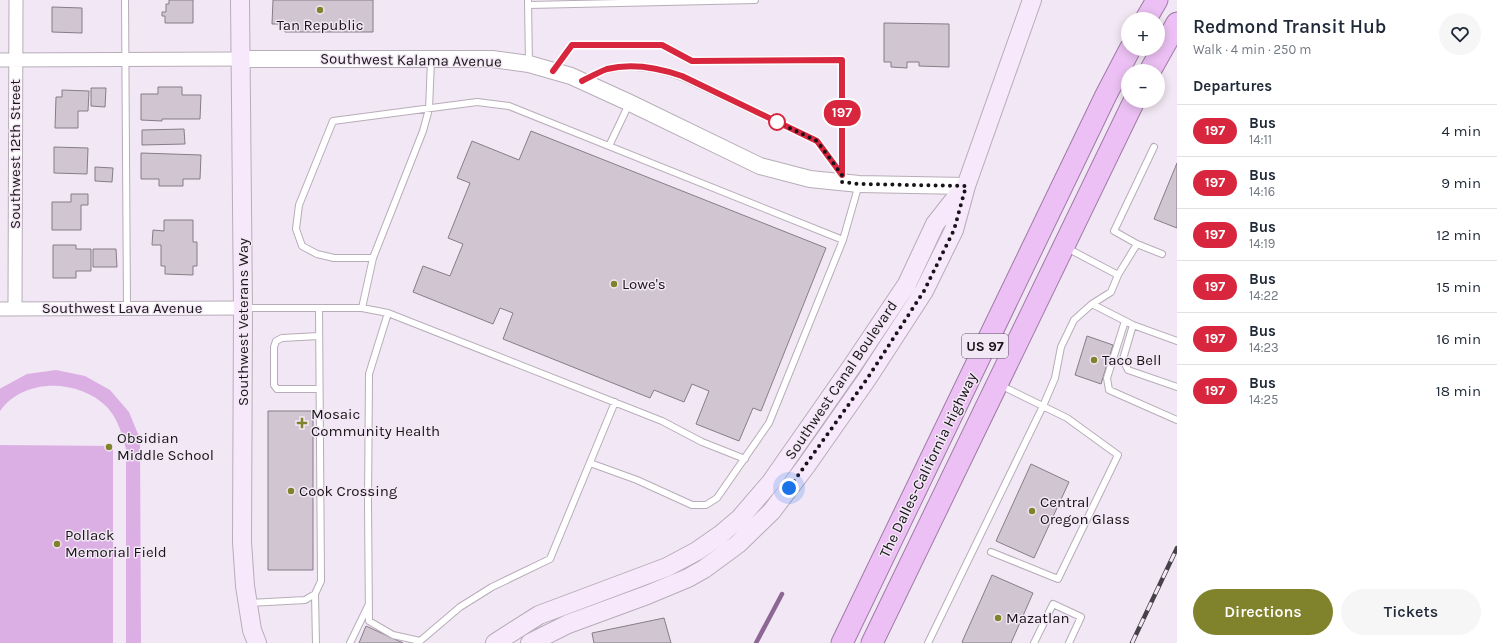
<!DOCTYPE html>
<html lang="en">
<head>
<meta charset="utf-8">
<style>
	:root { --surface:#fff; --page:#f6f6f7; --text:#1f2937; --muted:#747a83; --line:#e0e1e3; --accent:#80822c }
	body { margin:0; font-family:Karla,sans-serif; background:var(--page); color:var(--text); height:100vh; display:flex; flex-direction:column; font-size:15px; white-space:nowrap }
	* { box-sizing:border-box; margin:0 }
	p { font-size:13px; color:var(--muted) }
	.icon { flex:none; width:22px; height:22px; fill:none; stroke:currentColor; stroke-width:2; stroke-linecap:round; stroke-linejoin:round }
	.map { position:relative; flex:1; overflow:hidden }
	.sheet { display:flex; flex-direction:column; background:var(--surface); width:320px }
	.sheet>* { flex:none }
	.badge { padding:0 8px; border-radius:13px; font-size:14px; line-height:26px }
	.buttons { position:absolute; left:1121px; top:12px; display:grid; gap:8px }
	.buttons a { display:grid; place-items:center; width:44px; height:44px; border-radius:50%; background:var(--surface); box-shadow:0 2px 10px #0003; font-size:20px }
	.you { position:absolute; width:20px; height:20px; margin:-10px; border:3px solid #fff; border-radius:50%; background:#1a73e8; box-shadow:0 0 0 6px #1a73e833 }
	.map>.badge { position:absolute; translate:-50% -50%; box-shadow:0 0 0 2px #fff }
	h2 { padding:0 16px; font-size:15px; line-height:36px }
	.round { display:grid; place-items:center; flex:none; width:42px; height:42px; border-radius:21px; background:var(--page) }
	.head { display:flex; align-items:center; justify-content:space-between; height:68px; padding:0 16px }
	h1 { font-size:19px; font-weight:600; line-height:30px }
	.primary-button { display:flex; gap:8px; margin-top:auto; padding:8px 16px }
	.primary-button a { flex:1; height:46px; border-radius:24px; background:var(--accent); color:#fff; font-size:16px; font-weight:600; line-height:46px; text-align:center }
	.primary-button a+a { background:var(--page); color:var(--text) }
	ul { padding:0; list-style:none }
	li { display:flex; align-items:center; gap:12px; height:52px; padding:0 16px; border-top:1px solid var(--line) }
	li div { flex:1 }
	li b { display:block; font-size:15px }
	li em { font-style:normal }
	li .badge { min-width:44px; font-weight:700; text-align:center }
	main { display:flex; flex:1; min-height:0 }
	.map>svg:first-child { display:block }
</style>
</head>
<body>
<main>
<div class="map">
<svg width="1177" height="643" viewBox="0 0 1177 643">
	<rect width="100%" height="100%" fill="#f2e7f4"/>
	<path fill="#dbafe3" d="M56 370 85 376 110 390 129 412 140 439 141 643H126V449C122 434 118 419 107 407 79 379 24 377 0 411V389L1 388 27 374Z
		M0 445 113 446V643H0Z"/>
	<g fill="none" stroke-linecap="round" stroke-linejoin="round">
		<path stroke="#8d6794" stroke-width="4.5" d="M756 643 782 594"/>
	</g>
	<path fill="#d0c5d1" stroke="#867d88" d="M169 0H193V23H165V16H162V12H166V4H169Z
		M273 0H373V32H285V24H272Z
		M52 7 82 8V33L52 32Z
		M884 23 949 24V67L919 66V62H907V68L891 67V62H884Z
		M158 87H182V95H201L200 119H162V121L141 120V94H158Z
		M91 88H106L105 107 91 106Z
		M62 90 89 91 88 111H78V128H55L56 97H62Z
		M184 129 185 144 142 145V130Z
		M531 131 826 248 761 411 753 408 739 441 696 424 709 391 692 384 684 402 654 390 650 398 503 339 513 313 500 308 493 324 413 292 423 266 450 276 463 244 448 238 470 183 457 178 472 141 519 160Z
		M54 147 88 148 87 174 54 173Z
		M141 153 201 155 200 179H183V186H159V179H141Z
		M1177 163V228L1154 219Z
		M95 167 113 168 112 182 95 181Z
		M71 194H88V205H81V230H52V202H71Z
		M164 220H193V242H197V266H193V275L165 274V266H161V245H152L153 230 164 231Z
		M53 245H76V249H91V271H76V278H53Z
		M93 249H116L117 267H93Z
		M1087 336 1113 345 1101 384 1075 375Z
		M268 411H313V570H268Z
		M1031 464 1069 482 1034 558 996 541Z
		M992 575 1033 593 1011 643H963L962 642Z
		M664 618 671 643H594L592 633Z
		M366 626 403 643H359Z"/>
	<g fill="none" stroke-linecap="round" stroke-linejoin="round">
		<g stroke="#b7adb8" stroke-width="8">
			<path id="service" d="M125 0 127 308
				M528 0 529 64
				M529 5 755 0
				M431 60 429 109 423 131 373 258H334L317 254 302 246 296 229 299 205 333 121 477 102 509 106 843 240
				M554 69 572 45H662L692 61 842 60V181
				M585 80C592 76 600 71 608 69 632 64 659 68 682 77L817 141 842 175
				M609 146 629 104
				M1137 244 1162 254
				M1118 275 1137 244 1114 231 1154 147
				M1092 304 1133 325 1177 341
				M245 308H362L388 313 662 421 702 442 745 459
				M362 308 373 258
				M388 313 369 374 368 503 369 621 393 635 420 641 460 607 492 587 550 559 615 402
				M1125 321 1107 378 1109 390 1177 420
				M1133 325 1123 359 1128 370 1177 387
				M319 336 282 338 276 341 274 347V385L277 389H319
				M590 463 637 480 692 505H706L717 498 769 423 843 240 859 184
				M991 552 1058 579 1118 455 1067 418 1000 385
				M315 594 316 643
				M249 603 305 600 315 594 321 581 319 308
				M350 643 368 606
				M928 643 1043 406 1055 378 1061 347 1074 320 1092 304 1111 292 1118 275 1067 248
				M1034 643 1053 604 1081 617 1069 643"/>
		</g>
		<g stroke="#b7adb8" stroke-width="15">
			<path id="minor" d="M0 60 240 59
				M0 309 243 308
				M15 309 16 0"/>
		</g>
		<g stroke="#b7adb8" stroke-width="18">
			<path id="tertiary" d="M240 59H492L529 64 571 76 630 103 760 166 810 179 859 184 966 186"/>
		</g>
		<g stroke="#b7adb8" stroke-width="20">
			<path id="secondary" d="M240 0 243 308 242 542 245 586 252 630 257 643
				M495 643 539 615 667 567 697 551 720 535 740 518 771 482 852 366 907 284 935 224 961 191
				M530 643 568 624 647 595 688 578 704 569 738 544 772 511 806 466 867 379 924 291 954 230 966 186 1032 0"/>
		</g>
		<g stroke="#9f7aa6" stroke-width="23">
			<path id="trunk" d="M1146 19 1157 0
				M1150 71 1177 23
				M842 643 1106 95 1130 49
				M872 643 1134 101"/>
		</g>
		<use href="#service" stroke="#fff" stroke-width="6"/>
		<use href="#minor" stroke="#fff" stroke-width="13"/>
		<use href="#tertiary" stroke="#fff" stroke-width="16"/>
		<use href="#secondary" stroke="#f8e8fb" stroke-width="18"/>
		<use href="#trunk" stroke="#ecc0f4" stroke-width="21"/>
		<g stroke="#474249" stroke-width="4.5">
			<path id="rail" d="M1132 643 1177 548"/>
		</g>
		<use href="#rail" stroke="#f2e7f4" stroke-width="3" stroke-dasharray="9" stroke-linecap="butt"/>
	</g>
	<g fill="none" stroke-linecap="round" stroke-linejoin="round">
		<g stroke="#fff" stroke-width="9">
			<path id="line" d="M553 71 572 45H662L692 61 842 60V175L817 141 682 76C659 68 631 63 607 69 599 72 590 77 582 81"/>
		</g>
		<use href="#line" stroke="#d7263d" stroke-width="6"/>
		<path stroke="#181419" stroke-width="4" stroke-dasharray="0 7.2" d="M777 122 817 141 842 175V182L859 184 966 186 954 230 924 291 867 379 789 488"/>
	</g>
	<g fill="#80822c" stroke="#f2e7f4" stroke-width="1.5">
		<circle cx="320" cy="10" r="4"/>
		<circle cx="614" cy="284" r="4"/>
		<circle cx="1094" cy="360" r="4"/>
		<path d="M300 417h4v4h4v4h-4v4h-4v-4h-4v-4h4z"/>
		<circle cx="109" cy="447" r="4"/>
		<circle cx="291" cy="491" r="4"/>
		<circle cx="1032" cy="511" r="4"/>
		<circle cx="57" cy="544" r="4"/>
		<circle cx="998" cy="618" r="4"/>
	</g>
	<circle fill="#fff" stroke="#d7263d" stroke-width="2" cx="777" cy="122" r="8"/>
	<g text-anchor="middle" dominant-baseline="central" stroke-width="3" stroke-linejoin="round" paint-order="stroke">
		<rect fill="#f2e7f4" stroke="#59535b" stroke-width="1" x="962" y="334" width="46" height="24" rx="3"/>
		<g font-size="14" font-weight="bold" fill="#181419">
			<text x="985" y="346">US 97</text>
		</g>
		<g font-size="15" fill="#181419" stroke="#f2e7f4" text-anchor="start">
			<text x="320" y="25" text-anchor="middle">Tan Republic</text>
			<text x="622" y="284">Lowe's</text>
			<text x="1102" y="360">Taco Bell</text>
			<text x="311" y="414">Mosaic<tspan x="311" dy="17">Community Health</tspan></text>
			<text x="117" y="438">Obsidian<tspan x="117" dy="17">Middle School</tspan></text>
			<text x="299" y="491">Cook Crossing</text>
			<text x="1040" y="502">Central<tspan x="1040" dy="17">Oregon Glass</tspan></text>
			<text x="65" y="535">Pollack<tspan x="65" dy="17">Memorial Field</tspan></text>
			<text x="1006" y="618">Mazatlan</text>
		</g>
		<g font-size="15" fill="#181419" stroke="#f2e7f4">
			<text transform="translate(411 60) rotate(1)">Southwest Kalama Avenue</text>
			<text transform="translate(15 154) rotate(-90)">Southwest 12th Street</text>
			<text x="122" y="308">Southwest Lava Avenue</text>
			<text transform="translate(243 322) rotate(-90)">Southwest Veterans Way</text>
			<text transform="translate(841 380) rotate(-56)">Southwest Canal Boulevard</text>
			<text transform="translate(928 465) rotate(-64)">The Dalles-California Highway</text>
		</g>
	</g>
</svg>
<div class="buttons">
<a>+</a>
<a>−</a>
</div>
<div class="you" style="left:789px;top:488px"></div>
<b class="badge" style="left:842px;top:113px;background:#d7263d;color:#fff">197</b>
</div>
<section class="sheet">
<div class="head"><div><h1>Redmond Transit Hub</h1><p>Walk · 4 min · 250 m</p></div><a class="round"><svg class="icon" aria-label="heart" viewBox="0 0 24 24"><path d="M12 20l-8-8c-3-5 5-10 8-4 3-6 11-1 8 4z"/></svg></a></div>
<h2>Departures</h2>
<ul>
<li><span class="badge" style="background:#d7263d;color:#fff">197</span><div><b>Bus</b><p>14:11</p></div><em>4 min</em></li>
<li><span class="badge" style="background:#d7263d;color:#fff">197</span><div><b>Bus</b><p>14:16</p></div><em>9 min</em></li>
<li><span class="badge" style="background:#d7263d;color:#fff">197</span><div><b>Bus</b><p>14:19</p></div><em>12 min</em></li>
<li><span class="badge" style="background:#d7263d;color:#fff">197</span><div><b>Bus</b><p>14:22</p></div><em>15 min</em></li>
<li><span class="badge" style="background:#d7263d;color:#fff">197</span><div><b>Bus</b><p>14:23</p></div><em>16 min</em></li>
<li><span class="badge" style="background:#d7263d;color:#fff">197</span><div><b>Bus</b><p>14:25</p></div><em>18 min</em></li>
</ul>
<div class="primary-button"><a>Directions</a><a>Tickets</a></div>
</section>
</main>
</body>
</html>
